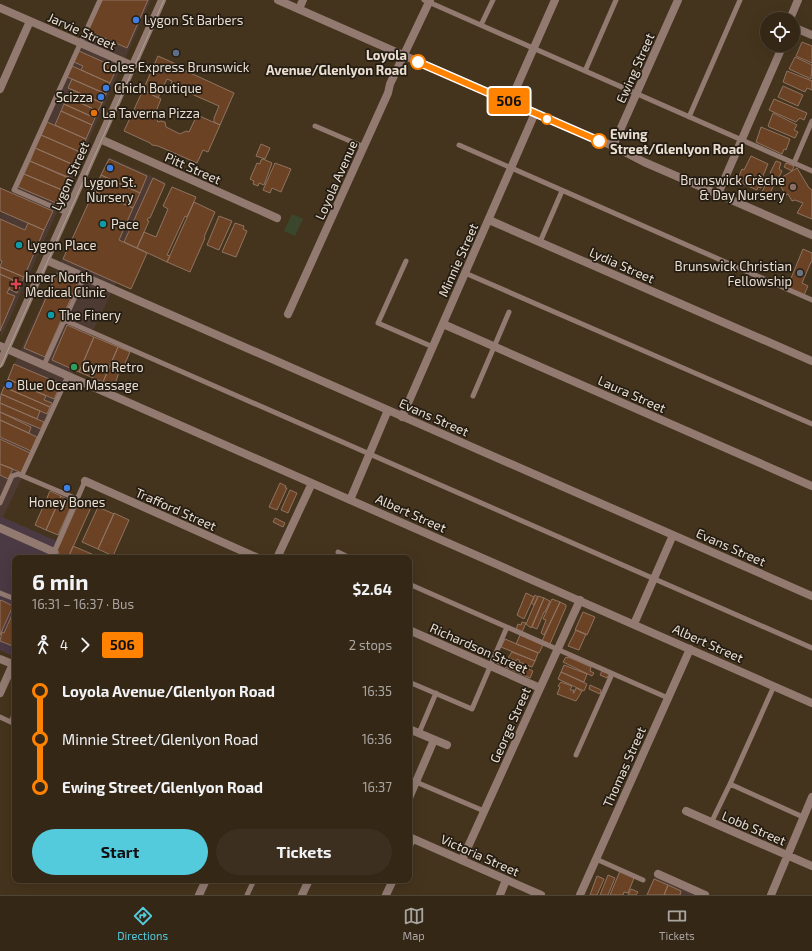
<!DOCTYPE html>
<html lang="en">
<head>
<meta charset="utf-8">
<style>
	:root { --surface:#342716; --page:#3c2f1f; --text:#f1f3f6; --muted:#a9a5a1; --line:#4e4435; --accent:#54cadd }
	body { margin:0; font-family:"Exo 2",sans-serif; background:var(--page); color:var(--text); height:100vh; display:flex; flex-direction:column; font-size:15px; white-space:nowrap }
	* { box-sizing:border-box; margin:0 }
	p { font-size:13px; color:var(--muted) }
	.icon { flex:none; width:22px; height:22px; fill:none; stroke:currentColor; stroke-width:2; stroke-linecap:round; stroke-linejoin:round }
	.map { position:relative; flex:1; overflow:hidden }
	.details { position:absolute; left:12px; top:555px; width:400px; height:328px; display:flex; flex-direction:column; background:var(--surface); border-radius:8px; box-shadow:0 4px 16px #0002,0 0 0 1px var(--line) }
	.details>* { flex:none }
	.badge { padding:0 8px; border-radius:3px; font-size:14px; line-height:26px }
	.buttons { position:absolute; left:760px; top:12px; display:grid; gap:8px }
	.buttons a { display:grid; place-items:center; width:40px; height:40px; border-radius:50%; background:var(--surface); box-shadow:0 4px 16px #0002,0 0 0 1px var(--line); font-size:20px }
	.map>.badge { position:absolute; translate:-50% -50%; box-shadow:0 0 0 2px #fff }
	.legs { display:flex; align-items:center; gap:6px; height:44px; padding:0 20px; font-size:13px }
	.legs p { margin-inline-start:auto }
	.summary { display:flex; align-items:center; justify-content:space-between; height:68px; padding:0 20px }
	h1 { font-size:22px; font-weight:700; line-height:30px }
	.button { display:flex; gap:8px; margin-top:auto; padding:8px 20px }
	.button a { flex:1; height:46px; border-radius:24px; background:var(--accent); color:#111; font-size:16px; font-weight:700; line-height:46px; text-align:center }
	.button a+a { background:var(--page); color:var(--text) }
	ul { padding:0 20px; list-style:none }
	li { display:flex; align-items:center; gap:14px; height:48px; font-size:15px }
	li i { display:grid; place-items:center; width:6px; height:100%; margin:0 5px; background:currentColor }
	li i::after { content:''; width:10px; height:10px; margin:-5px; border:3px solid; border-radius:50%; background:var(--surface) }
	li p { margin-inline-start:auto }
	li:first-child i { background:linear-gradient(#0000 50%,currentColor 0) }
	li:last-child i { background:linear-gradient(currentColor 50%,#0000 0) }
	.tab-bar { display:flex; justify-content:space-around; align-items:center; height:56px; border-top:1px solid var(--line); background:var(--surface); font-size:11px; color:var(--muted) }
	.tab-bar a { display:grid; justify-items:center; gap:2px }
	.tab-bar .active { color:var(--accent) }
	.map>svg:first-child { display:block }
</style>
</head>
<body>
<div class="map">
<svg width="812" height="895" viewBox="0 0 812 895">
	<rect width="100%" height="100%" fill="#45341d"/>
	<path fill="#4d3a32" d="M100 0H151L1 338 0 188 13 193Z
		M109 157 165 182 3 517 0 516V395Z
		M655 876 698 895H647Z"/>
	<path fill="#4b3943" d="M0 516 95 558H15V657L0 650Z"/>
	<path fill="#3b472c" d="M292 214 303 219 295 236 284 231Z"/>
	<path fill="#6c4224" stroke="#8f7361" d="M102 0H148L127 48 88 31Z
		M802 42 812 46V63L796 56Z
		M79 51 117 68 110 83 81 70 83 66 74 62Z
		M158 56 176 64 175 66 234 93 220 125 214 122V118L219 106 171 85 172 81 167 79 158 98 143 90Z
		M795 57 812 65 811 79 789 69Z
		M72 66 110 83 106 94 67 77Z
		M787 71 812 81V90L807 88 805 92 783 82Z
		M72 79 106 94 102 103 68 88Z
		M783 86 803 95 798 106 778 97Z
		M71 89 102 103 98 111 68 97Z
		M143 90 161 99 154 116 156 117 158 122 161 121 165 122 166 127 180 134 186 131 189 132 197 115 220 125 208 152 203 150 197 163 158 146 152 145 150 143 124 131Z
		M67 97 98 111 95 118 64 104Z
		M774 99 807 113 804 120 800 118 796 122 769 110Z
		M64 104 95 118 92 125 61 111Z
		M61 111 92 125 86 139 55 125Z
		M773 113 797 125 794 130 798 132 795 138 769 127 768 126Z
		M47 122 86 139 80 152 41 135Z
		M761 127 790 139 786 150 784 149 782 154 756 142Z
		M41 135 80 152 74 165 35 148Z
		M261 144 270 148 265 159 256 156Z
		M35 148 74 165 68 178 30 161Z
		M751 156 768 164 762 178 765 179 761 188 758 187 757 190 739 182 741 179 738 178 742 169 744 170Z
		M109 159 147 176 140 193 101 175Z
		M263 159 272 163 264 185 259 183 258 186 253 184 254 181 250 179 257 163 260 164 261 160Z
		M30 161 68 177 62 190 24 174Z
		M776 161 781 163 779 169 782 171 775 185H774L770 193 769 192 767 195 762 192 767 181 771 183 773 179 770 177 771 174 770 173Z
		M275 163 291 169 281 192 272 188 270 193 263 190Z
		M786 163 794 166 792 171 784 167Z
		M797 168 809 188 812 190V219L797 213 803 203 795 200 792 201 788 194 786 195 778 182 780 181 779 179Z
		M24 174 62 190 56 203 18 187Z
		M101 175 140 193 133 208 94 191Z
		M153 178 165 184 150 218H148L147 220 149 221 137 248 124 242Z
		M172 187 196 197 187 217 185 216 167 255 170 256 167 262 137 248 144 232 156 237 168 209 163 206Z
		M0 188 53 211 44 230 0 211Z
		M94 191 133 208 119 240 147 253 131 289 63 259Z
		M194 202 215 212 204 237 205 238 190 272 167 262Z
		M219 216 232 221 219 250 207 245Z
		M0 219 25 230 28 223 44 230 24 277 0 267 2 261 0 260Z
		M235 223 244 226 243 229 247 231 236 257 222 252Z
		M803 249 812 253V262H811L802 283 808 286 804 295 787 288Z
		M0 267 24 277 17 293 9 289 13 280 0 274Z
		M57 273 78 282 45 357 24 348Z
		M0 274 13 280 7 293 15 296 0 331Z
		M67 325 94 337 79 372 52 360Z
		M94 337 118 347 103 382 79 372Z
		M118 347 130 352 122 370 120 369 114 387 103 382Z
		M14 364 61 384 54 399 8 379Z
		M8 379 46 396 44 400 52 403 50 407 4 387Z
		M4 387 50 407 47 414 1 394Z
		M1 394 40 411 37 419 0 403Z
		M0 403 44 422 41 429 0 412Z
		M0 412 31 427 29 433 0 420Z
		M0 420 37 437 31 451 0 437Z
		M0 439 30 453 22 473 0 464Z
		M0 464 13 469 8 479 0 475Z
		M280 483 286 486 285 488H287L277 510 269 507Z
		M290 490 297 493 288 513 281 510Z
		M50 491 61 496 46 530 35 525Z
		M61 496 73 502 58 535 46 530Z
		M80 499 92 505 68 558H56L59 552 57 551Z
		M98 507 114 514 98 549 82 542Z
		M114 513 129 520 113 556 98 549Z
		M275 518 285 523 283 527 273 522Z
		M73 546 101 558H68Z
		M526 593 534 597 524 619 517 615Z
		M535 595 538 597 534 605 531 603Z
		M538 596 544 598 531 628 526 624Z
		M544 598 550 601 545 612H544L537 629 532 627Z
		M552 599 560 602 544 635 541 633 546 620 543 619Z
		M1 600 13 606 0 635V601Z
		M560 602 566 605V607L550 644 542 641Z
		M15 608V647L0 641 2 632 4 633Z
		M583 612 595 617 587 635 575 630Z
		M522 622 526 623 522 632 516 629 518 624 521 625Z
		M576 630 586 634 579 650 568 646Z
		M520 635 543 645 539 653 516 644Z
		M505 639 538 653 535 661 501 647Z
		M512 652 535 661 532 667 519 662 520 661 517 659 516 661 508 658Z
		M498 654 504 657 501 665 495 662Z
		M566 657 568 658V657L591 667 590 671 594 673 592 676 563 662Z
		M509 659 516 662 515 663 533 671 530 678 505 667Z
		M564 665 587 674 584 682 561 672Z
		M602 671 609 674 607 678 600 675Z
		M561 672 587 684 584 691 558 679Z
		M561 682 572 686 570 690H574L573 693H574L576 688 582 691 576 701 557 694 560 687 558 686Z
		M590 685 601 690 600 694 589 689Z
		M13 712 15 713V721L10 719Z
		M620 871 634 878 628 893 624 892 623 895H610Z
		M608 875 615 878 608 895H600Z
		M597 876 604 879 597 895H590Z
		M654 879 668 885 664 895H647Z
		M668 885 681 891 680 895H664Z
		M631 889 638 892 636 895H628Z"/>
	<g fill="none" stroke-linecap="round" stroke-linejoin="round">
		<path stroke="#927a71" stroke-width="5" d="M424 0 812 171
			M481 25 493 0
			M585 71 616 0
			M689 117 740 0
			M315 126 364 147
			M459 145 812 300
			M794 163 812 121
			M67 213 14 190 100 0
			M540 242 562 191
			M406 261 378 323 433 347
			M465 273 812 424
			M64 320 812 648
			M44 365 84 277
			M473 396 509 312
			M22 475 68 376
			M0 503 12 476 18 474 77 499
			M54 552 85 481
			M338 552 350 558
			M409 584 668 698
			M0 593 15 599
			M409 682 472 709 507 627
			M0 717 15 724
			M419 733 436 693
			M576 755 612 674
			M409 779 484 811
			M730 784 803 817
			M711 823 730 784 774 686
			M596 859 643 880
			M247 895 254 880"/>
		<path stroke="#927a71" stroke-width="8" d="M0 8 133 66
			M299 9 303 0
			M790 19 798 0
			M793 27 812 35
			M0 89 30 21
			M510 102 555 0
			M100 139 277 218
			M718 194 783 45
			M489 220 812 361
			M46 260 812 596
			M288 314 388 93 390 84 430 0
			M443 324 812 486
			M0 346 812 703
			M402 417 535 113
			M85 481 258 558
			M350 500 388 410
			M0 528 54 552
			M277 558 312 483
			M634 624 673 535
			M409 630 540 688
			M0 693 13 664
			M409 729 447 745
			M409 798 434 740
			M686 811 812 866
			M409 846 412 839
			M462 860 580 600
			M658 874 705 895
			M199 895 206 880
			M302 895 309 880
			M386 895 393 880
			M500 895 506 880
			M580 895 690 649
			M771 895 812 797"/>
		<path stroke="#927a71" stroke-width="8" d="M278 0 564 126 613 146 644 162 812 235
			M613 146 678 0
			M0 363 162 0
			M0 659 15 665
			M409 837 541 895"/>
		<path stroke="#ada08e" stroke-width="1" d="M0 368 164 0"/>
	</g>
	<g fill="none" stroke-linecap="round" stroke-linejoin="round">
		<g stroke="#fff" stroke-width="9">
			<path id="line-1" d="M418 62 599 141"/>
		</g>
		<use href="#line-1" stroke="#ff8200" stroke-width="6"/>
	</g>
	<g fill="#3f7fe0" stroke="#251d13" stroke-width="1.5">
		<circle cx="136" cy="20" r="4"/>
		<circle cx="106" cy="88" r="4"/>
		<circle cx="101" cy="97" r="4"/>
		<circle cx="110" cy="168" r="4"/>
		<circle cx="9" cy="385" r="4"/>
		<circle cx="67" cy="488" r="4"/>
	</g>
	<circle fill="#5c6f8a" stroke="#251d13" stroke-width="1.5" cx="176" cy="53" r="4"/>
	<g fill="#fff" stroke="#ff8200" stroke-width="2">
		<circle cx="418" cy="62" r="7"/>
		<circle cx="547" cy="119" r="5"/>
		<circle cx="599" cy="141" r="7"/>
	</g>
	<circle fill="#e8710a" stroke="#251d13" stroke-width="1.5" cx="94" cy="113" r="4"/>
	<circle fill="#8d6e63" stroke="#251d13" stroke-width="1.5" cx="793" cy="187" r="4"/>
	<g fill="#0f9aa8" stroke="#251d13" stroke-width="1.5">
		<circle cx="103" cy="224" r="4"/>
		<circle cx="19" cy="245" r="4"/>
		<circle cx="51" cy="315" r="4"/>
	</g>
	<circle fill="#6b7280" stroke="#251d13" stroke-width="1.5" cx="800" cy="273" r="4"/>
	<path fill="#e0444e" stroke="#251d13" stroke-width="1.5" d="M14 278h4v4h4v4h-4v4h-4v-4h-4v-4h4z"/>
	<circle fill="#2e9e5b" stroke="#251d13" stroke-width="1.5" cx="74" cy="367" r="4"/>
	<g text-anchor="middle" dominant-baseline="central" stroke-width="3.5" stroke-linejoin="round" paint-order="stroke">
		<g font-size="13" fill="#e9ded0" stroke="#251d13" text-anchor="start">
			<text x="144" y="20">Lygon St Barbers</text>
			<text x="176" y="67" text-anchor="middle">Coles Express Brunswick</text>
			<text x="114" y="88">Chich Boutique</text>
			<text x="93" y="97" text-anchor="end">Scizza</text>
			<text x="102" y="113">La Taverna Pizza</text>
			<text x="785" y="180" text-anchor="end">Brunswick Crèche<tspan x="785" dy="15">&amp; Day Nursery</tspan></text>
			<text x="110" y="182" text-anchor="middle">Lygon St.<tspan x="110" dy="15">Nursery</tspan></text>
			<text x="111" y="224">Pace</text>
			<text x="27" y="245">Lygon Place</text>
			<text x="792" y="266" text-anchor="end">Brunswick Christian<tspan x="792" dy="15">Fellowship</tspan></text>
			<text x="25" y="277">Inner North<tspan x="25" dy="15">Medical Clinic</tspan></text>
			<text x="59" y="315">The Finery</text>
			<text x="82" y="367">Gym Retro</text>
			<text x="17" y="385">Blue Ocean Massage</text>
			<text x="67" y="502" text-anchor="middle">Honey Bones</text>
		</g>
		<g font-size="13" fill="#e9ded0" stroke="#251d13">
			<text transform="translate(82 31) rotate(24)">Jarvie Street</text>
			<text transform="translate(635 68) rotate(-66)">Ewing Street</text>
			<text transform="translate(193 168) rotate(24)">Pitt Street</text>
			<text transform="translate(70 176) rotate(-66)">Lygon Street</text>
			<text transform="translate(336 180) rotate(-66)">Loyola Avenue</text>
			<text transform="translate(458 260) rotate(-66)">Minnie Street</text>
			<text transform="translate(622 265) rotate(24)">Lydia Street</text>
			<text transform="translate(632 394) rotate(24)">Laura Street</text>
			<text transform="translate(434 417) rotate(24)">Evans Street</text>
			<text transform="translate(176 509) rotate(24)">Trafford Street</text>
			<text transform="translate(411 513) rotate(24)">Albert Street</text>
			<text transform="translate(731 547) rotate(24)">Evans Street</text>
			<text transform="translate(708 643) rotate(24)">Albert Street</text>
			<text transform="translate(479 648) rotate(24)">Richardson Street</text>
			<text transform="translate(510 725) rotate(-66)">George Street</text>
			<text transform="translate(624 767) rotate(-66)">Thomas Street</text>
			<text transform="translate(754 828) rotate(23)">Lobb Street</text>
			<text transform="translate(480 855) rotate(24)">Victoria Street</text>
		</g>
		<g font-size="13" font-weight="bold" fill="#e9ded0" stroke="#251d13" text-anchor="end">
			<text x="407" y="55">Loyola<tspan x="407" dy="15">Avenue/Glenlyon Road</tspan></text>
			<text x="610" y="134" text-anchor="start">Ewing<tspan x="610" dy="15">Street/Glenlyon Road</tspan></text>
		</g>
	</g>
</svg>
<div class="buttons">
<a><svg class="icon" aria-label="locate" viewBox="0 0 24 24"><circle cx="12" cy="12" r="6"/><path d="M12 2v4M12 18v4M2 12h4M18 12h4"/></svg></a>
</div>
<b class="badge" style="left:509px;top:101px;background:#ff8200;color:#111">506</b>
<section class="details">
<div class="summary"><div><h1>6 min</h1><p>16:31 – 16:37 · Bus</p></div><b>$2.64</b></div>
<div class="legs"><svg class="icon" aria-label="walk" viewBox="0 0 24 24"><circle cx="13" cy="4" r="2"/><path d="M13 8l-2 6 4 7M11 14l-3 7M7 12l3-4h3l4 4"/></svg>4<svg class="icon" aria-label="forward" viewBox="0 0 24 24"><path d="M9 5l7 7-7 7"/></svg><b class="badge" style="background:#ff8200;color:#111">506</b><p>2 stops</p></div>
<ul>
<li><i style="color:#ff8200"></i><b>Loyola Avenue/Glenlyon Road</b><p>16:35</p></li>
<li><i style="color:#ff8200"></i><span>Minnie Street/Glenlyon Road</span><p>16:36</p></li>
<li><i style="color:#ff8200"></i><b>Ewing Street/Glenlyon Road</b><p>16:37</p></li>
</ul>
<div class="button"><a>Start</a><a>Tickets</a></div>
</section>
</div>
<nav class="tab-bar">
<a class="active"><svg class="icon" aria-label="directions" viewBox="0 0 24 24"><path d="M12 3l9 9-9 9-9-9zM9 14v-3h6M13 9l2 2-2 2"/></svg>Directions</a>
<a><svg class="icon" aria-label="map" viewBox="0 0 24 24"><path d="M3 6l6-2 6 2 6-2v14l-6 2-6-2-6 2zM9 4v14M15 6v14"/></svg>Map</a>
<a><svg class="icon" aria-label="tickets" viewBox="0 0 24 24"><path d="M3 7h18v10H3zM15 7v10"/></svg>Tickets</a>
</nav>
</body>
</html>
